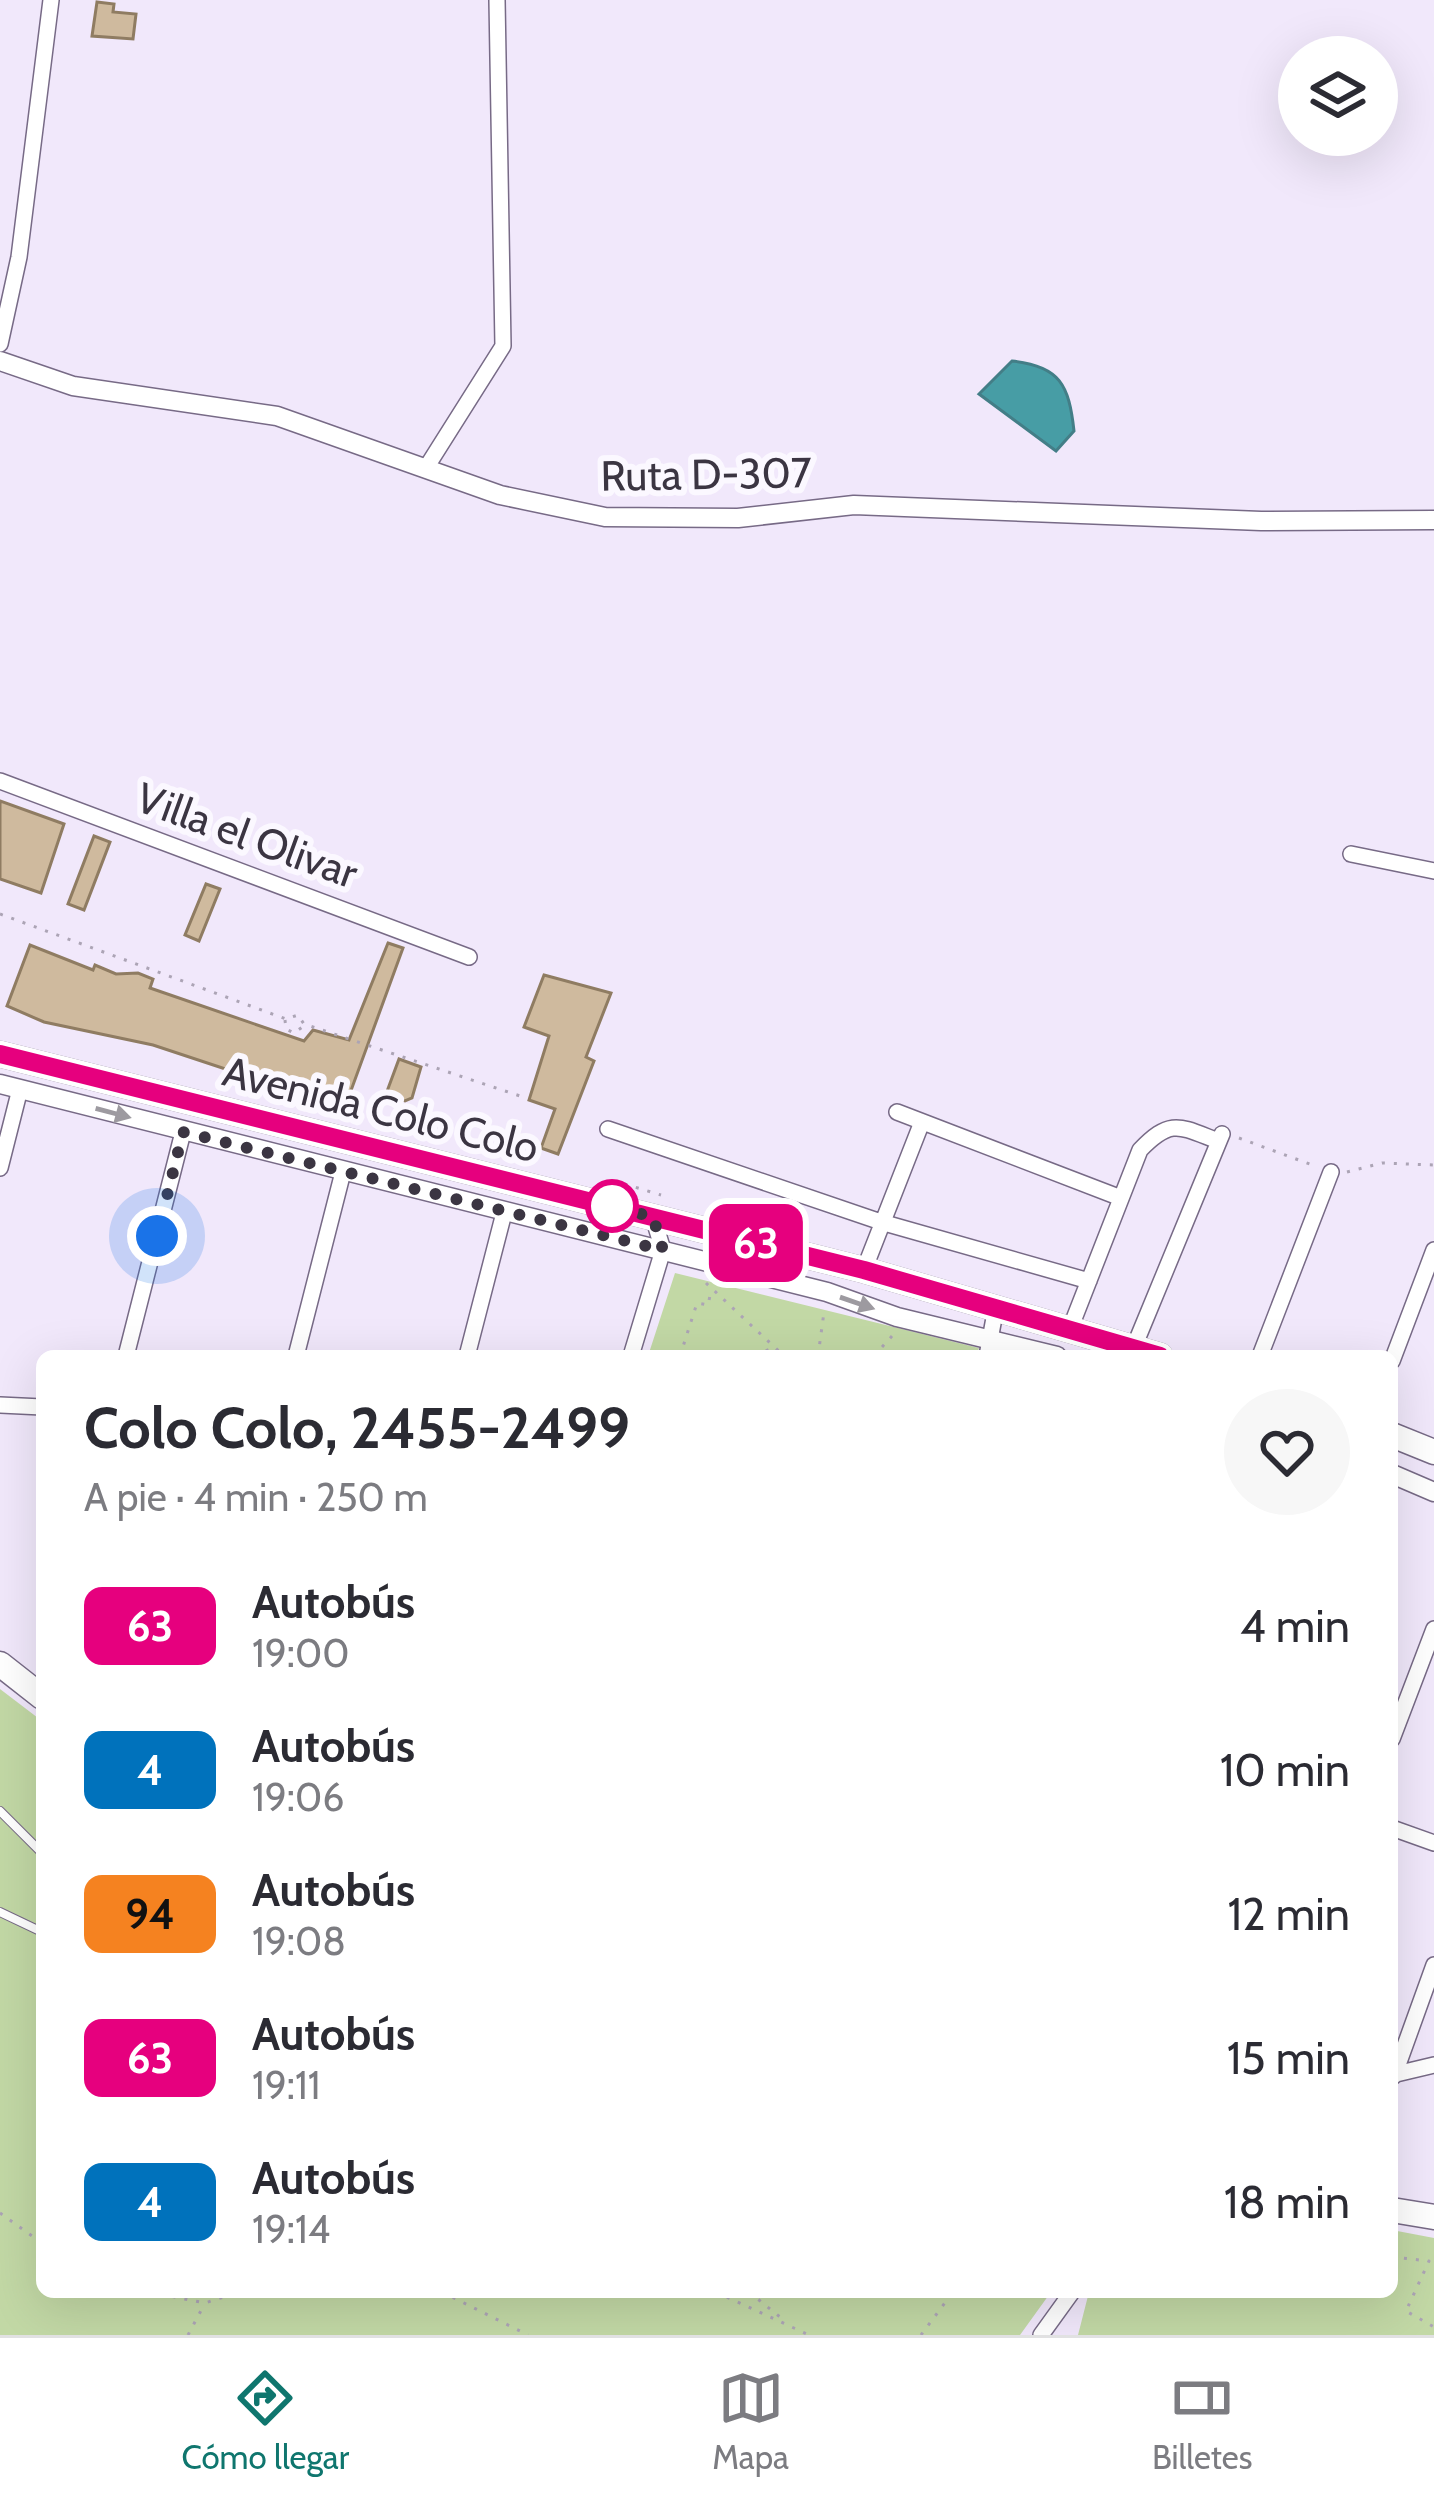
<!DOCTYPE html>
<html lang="es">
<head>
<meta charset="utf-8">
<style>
	:root { --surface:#fff; --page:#f7f7f7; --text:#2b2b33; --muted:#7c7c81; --line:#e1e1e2; --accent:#0f766e }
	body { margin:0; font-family:Cabin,sans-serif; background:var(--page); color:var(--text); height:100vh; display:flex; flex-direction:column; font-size:45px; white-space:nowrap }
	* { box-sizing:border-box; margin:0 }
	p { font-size:39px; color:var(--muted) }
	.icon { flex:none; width:66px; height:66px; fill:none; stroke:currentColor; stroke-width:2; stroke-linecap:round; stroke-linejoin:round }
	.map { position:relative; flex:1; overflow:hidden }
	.side { position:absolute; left:36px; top:1350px; width:1362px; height:948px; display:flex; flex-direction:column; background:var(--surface); border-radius:18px; box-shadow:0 12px 48px #0002 }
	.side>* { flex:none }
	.badge { padding:0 24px; border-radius:18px; font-size:42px; line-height:78px }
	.fabs { position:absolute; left:1278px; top:36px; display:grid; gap:24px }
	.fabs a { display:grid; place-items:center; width:120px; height:120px; border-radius:50%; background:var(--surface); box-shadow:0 12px 48px #0002; font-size:60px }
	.you { position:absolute; width:60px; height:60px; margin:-30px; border:9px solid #fff; border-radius:50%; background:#1a73e8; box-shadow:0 0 0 18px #1a73e833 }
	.map>.badge { position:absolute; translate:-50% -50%; box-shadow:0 0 0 6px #fff }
	.round { display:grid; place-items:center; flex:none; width:126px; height:126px; border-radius:63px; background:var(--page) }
	.head { display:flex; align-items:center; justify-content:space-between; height:204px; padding:0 48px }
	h1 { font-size:57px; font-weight:700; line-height:90px }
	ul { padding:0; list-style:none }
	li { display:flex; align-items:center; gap:36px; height:144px; padding:0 48px }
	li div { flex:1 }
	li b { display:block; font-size:45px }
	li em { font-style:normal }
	li .badge { min-width:132px; font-weight:700; text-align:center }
	.dock { display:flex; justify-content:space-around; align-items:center; height:168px; border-top:3px solid var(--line); background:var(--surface); font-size:33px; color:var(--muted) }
	.dock a { display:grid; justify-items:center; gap:6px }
	.dock .selected { color:var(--accent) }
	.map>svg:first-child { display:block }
</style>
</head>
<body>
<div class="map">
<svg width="1434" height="2335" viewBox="0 0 1434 2335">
	<rect width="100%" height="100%" fill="#f1e8fb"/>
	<path fill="#c2d8a5" d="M675 1273 979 1348 976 1356H648Z
		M0 1689 42 1721V2292H1051L1020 2335H0Z
		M1392 2230 1434 2238V2335H1078L1089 2292H1392Z"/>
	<path fill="#479da5" stroke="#437e87" stroke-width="3" d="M1012 361C1060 366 1069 385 1074 431L1056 451 979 394Z"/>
	<path fill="#cfba9e" stroke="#8f7c62" stroke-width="3" d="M97 2 114 4 113 12 136 14 133 39 92 36Z
		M0 801 64 824 41 893 0 879Z
		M94 836 110 842 84 910 68 904Z
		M206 884 220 889 199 941 185 935Z
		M388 943 403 948 349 1096 324 1088 322 1092 282 1083 280 1087 153 1045 44 1022 7 1006 30 945 93 970 95 965 116 974 138 973 153 979 150 988 304 1041 313 1030 349 1040Z
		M544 975 611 993 586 1057 594 1061 558 1154 541 1148 555 1109 529 1100 549 1036 524 1027Z
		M399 1059 421 1067 412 1098 405 1101 386 1094Z"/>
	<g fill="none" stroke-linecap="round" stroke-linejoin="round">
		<g stroke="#776a86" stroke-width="10">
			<path id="service" d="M0 1811 42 1853
				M0 1912 42 1932"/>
		</g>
		<g stroke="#776a86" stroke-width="18">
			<path id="minor" d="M0 344 19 257 51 0
				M426 468 503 346 497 0
				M0 781 469 957
				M1351 854 1434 871
				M897 1112 1121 1198
				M608 1129 881 1222 1089 1281
				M0 1168 20 1089
				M864 1270 922 1122
				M1070 1329 1140 1150C1171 1118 1179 1126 1218 1141
				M1134 1347 1222 1134
				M126 1356 183 1132
				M296 1356 343 1172
				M467 1356 504 1213
				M631 1356 663 1250 653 1217
				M987 1356 996 1307
				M1260 1356 1331 1172
				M1392 1361 1434 1250
				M0 1405 42 1407
				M1392 1739 1434 1629
				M1392 1828 1434 1843
				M1392 2075 1434 2065
				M1394 2076 1434 1965
				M1041 2335 1072 2292"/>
		</g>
		<g stroke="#776a86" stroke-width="21">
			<path id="tertiary" d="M0 361 73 386 277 416 500 495 605 517 738 518 854 505 1261 521 1434 520
				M0 1084 827 1292 897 1317 1057 1356
				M1392 1474 1434 1492"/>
		</g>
		<g stroke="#776a86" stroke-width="27">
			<path id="primary" d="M0 1054 864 1270 1160 1356
				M1392 1435 1434 1452
				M0 1664 42 1697
				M1392 2210 1434 2217"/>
		</g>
		<path stroke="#aca4b5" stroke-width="3" stroke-dasharray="3 9" stroke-linecap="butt" d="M0 914 286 1019 298 1015 304 1024 520 1096
			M285 1020 286 1029 294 1033 304 1026
			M1239 1138 1315 1166
			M1347 1172 1382 1163 1434 1165
			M616 1187 618 1182 661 1195
			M706 1283 784 1356
			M680 1356 697 1303 708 1305 711 1291
			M755 1356 774 1347
			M818 1356 824 1312
			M874 1356 892 1336
			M0 2213 42 2243
			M1392 2257 1429 2261 1406 2311 1434 2327
			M149 2292 205 2303 239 2292
			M442 2292 528 2335
			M716 2292 809 2335
			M749 2292 785 2321
			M1018 2292 1046 2297
			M188 2335 204 2305
			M921 2335 953 2292"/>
		<use href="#service" stroke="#fff" stroke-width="8"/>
		<use href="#minor" stroke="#fff" stroke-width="15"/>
		<use href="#tertiary" stroke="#fff" stroke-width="18"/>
		<use href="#primary" stroke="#fff" stroke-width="24"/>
	</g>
	<defs><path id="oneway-solid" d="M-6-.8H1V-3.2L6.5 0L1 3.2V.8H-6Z" transform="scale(3)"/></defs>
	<g fill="#9d9aa0">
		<use href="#oneway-solid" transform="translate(113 1113) rotate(15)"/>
		<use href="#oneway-solid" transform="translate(857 1303) rotate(19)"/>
	</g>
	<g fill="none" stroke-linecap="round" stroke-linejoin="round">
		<g stroke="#fff" stroke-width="27">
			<path id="line" d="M0 1054 864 1270 1160 1356"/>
		</g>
		<use href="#line" stroke="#e6007e" stroke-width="18"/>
		<path stroke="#3b3542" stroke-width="12" stroke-dasharray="0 21.6" d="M157 1236 183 1132 663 1250 653 1217 612 1206"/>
	</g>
	<circle fill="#fff" stroke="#e6007e" stroke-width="6" cx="612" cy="1206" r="24"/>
	<g text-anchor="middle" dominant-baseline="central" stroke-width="12" stroke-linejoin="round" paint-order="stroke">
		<g font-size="42" fill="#3b3542" stroke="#fbf8ff">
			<text transform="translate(706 474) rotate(-1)">Ruta D-307</text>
			<text transform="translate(247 835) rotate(20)">Villa el Olivar</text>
			<text transform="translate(381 1109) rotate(14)">Avenida Colo Colo</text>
		</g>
	</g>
</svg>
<div class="fabs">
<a><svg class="icon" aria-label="layers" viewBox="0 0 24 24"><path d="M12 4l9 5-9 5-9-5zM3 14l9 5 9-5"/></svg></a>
</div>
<div class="you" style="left:157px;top:1236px"></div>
<b class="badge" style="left:756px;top:1243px;background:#e6007e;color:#fff">63</b>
<section class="side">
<div class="head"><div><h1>Colo Colo, 2455-2499</h1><p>A pie · 4 min · 250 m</p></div><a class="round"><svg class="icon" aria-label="heart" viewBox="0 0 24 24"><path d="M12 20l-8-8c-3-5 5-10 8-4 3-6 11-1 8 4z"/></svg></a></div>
<ul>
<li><span class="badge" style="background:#e6007e;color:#fff">63</span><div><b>Autobús</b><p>19:00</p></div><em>4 min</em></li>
<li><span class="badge" style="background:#0072bc;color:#fff">4</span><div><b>Autobús</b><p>19:06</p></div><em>10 min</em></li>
<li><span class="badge" style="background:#f58220;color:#111">94</span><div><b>Autobús</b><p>19:08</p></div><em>12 min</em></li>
<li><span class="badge" style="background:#e6007e;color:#fff">63</span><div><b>Autobús</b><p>19:11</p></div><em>15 min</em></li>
<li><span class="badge" style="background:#0072bc;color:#fff">4</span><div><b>Autobús</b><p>19:14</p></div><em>18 min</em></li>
</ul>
</section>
</div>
<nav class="dock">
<a class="selected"><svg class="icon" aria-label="directions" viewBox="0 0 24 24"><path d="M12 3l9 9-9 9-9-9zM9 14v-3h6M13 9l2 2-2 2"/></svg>Cómo llegar</a>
<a><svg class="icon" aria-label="map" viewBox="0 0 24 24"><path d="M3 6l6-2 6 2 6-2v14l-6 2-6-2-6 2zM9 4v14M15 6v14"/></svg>Mapa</a>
<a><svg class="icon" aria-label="tickets" viewBox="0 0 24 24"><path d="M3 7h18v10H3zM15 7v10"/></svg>Billetes</a>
</nav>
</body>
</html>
